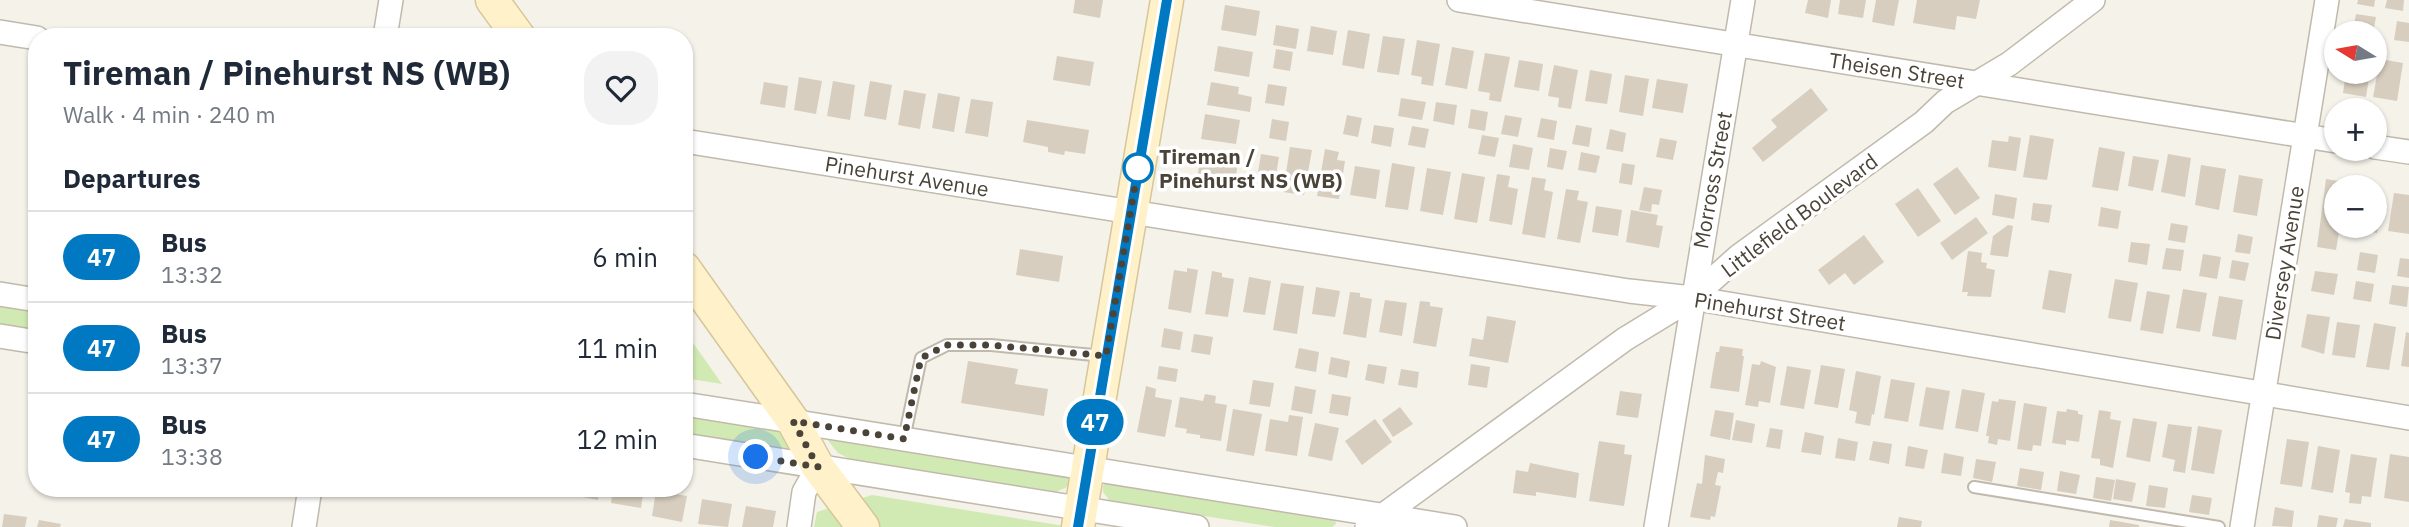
<!DOCTYPE html>
<html lang="en">
<head>
<meta charset="utf-8">
<style>
	:root { --surface:#fff; --page:#f2f2f3; --text:#1f2937; --muted:#747a83; --line:#e0e1e3 }
	body { margin:0; font-family:"IBM Plex Sans",sans-serif; background:var(--page); color:var(--text); height:100vh; display:flex; flex-direction:column; font-size:26px; white-space:nowrap }
	* { box-sizing:border-box; margin:0 }
	p { font-size:23px; color:var(--muted) }
	.icon { flex:none; width:38px; height:38px; fill:none; stroke:currentColor; stroke-width:2; stroke-linecap:round; stroke-linejoin:round }
	.map { position:relative; flex:1; overflow:hidden }
	.drawer { position:absolute; left:28px; top:28px; width:665px; height:469px; display:flex; flex-direction:column; background:var(--surface); border-radius:28px; box-shadow:0 2px 5px #0004 }
	.drawer>* { flex:none }
	.badge { padding:0 14px; border-radius:23px; font-size:24px; line-height:46px }
	.needle { width:46px; rotate:281deg }
	.fabs { position:absolute; left:2324px; top:21px; display:grid; gap:14px }
	.fabs a { display:grid; place-items:center; width:63px; height:63px; border-radius:50%; background:var(--surface); box-shadow:0 2px 5px #0004; font-size:35px }
	.you { position:absolute; width:35px; height:35px; margin:-18px; border:5px solid #fff; border-radius:50%; background:#1a73e8; box-shadow:0 0 0 10px #1a73e833 }
	.map>.badge { position:absolute; translate:-50% -50%; box-shadow:0 0 0 4px #fff }
	h2 { padding:0 35px; font-size:26px; line-height:63px }
	.round { display:grid; place-items:center; flex:none; width:74px; height:74px; border-radius:28px; background:var(--page) }
	.overview { display:flex; align-items:center; justify-content:space-between; height:119px; padding:0 35px }
	h1 { font-size:33px; font-weight:800; line-height:52px }
	ul { padding:0; list-style:none }
	li { display:flex; align-items:center; gap:21px; height:91px; padding:0 35px; border-top:2px solid var(--line) }
	li div { flex:1 }
	li b { display:block; font-size:26px }
	li em { font-style:normal }
	li .badge { min-width:77px; font-weight:700; text-align:center }
	.map>svg:first-child { display:block }
</style>
</head>
<body>
<div class="map">
<svg width="2409" height="527" viewBox="0 0 2409 527">
	<rect width="100%" height="100%" fill="#f5f2ea"/>
	<path fill="#d1eab3" d="M0 303 37 309V331L0 324Z
		M684 330 722 384 684 378Z
		M684 412 766 425 783 432 793 450 684 433Z
		M825 437 1063 472 1069 479 1067 487 1056 492 852 460 838 453Z
		M1107 482 1335 518 1336 524 1332 527H1274L1110 501 1103 492V486Z
		M872 495 1071 527H814L817 512Z"/>
	<path fill="#d7cebf" d="M1075 0H1103L1100 18 1073 13Z
		M1808 0H1831L1828 18 1805 13Z
		M1840 0H1866L1863 18 1838 14Z
		M1876 0H1899L1894 26 1872 22Z
		M1917 0H1980L1976 19 1957 16 1955 30 1913 23Z
		M2358 0H2375L2374 7 2357 4Z
		M2387 0H2404L2403 11 2385 8Z
		M1225 5 1260 11 1256 36 1221 30Z
		M2356 14 2376 17 2373 33 2353 30Z
		M2397 21 2409 23V42L2394 40Z
		M1276 25 1299 29 1296 49 1273 45Z
		M1311 26 1337 31 1333 55 1307 51Z
		M1348 30 1370 34 1364 69 1342 65Z
		M1383 36 1405 39 1399 75 1377 72Z
		M1417 40 1440 44 1433 86 1421 84 1422 77 1411 75Z
		M1218 46 1253 52 1249 77 1214 71Z
		M1452 47 1474 51 1467 89 1445 85Z
		M1276 49 1293 52 1290 71 1273 68Z
		M1485 53 1510 57 1501 102 1489 100 1490 93 1478 91Z
		M1057 56 1094 62 1090 86 1053 80Z
		M2380 59 2403 63 2397 101 2373 97Z
		M1519 60 1543 64 1539 91 1514 87Z
		M1554 65 1578 70 1571 109 1558 107 1559 98 1548 96Z
		M1590 70 1612 74 1607 104 1585 101Z
		M2346 72H2370L2366 97 2343 93Z
		M1625 75 1649 79 1643 116 1619 112Z
		M799 77 822 81 816 114 794 110Z
		M1657 79 1688 84 1683 113 1652 108Z
		M833 81 855 85 850 120 827 116Z
		M870 81 892 85 886 120 864 116Z
		M764 82 788 86 785 108 760 104Z
		M1211 82 1239 87 1238 94 1252 97 1250 112 1207 105Z
		M1268 84 1287 87 1284 106 1265 103Z
		M1811 88 1828 110 1763 162 1752 148 1777 127 1771 120Z
		M904 90 926 94 920 129 898 125Z
		M938 93 960 97 954 132 932 128Z
		M1401 98 1426 102 1422 120 1398 116Z
		M971 99 993 102 988 137 965 133Z
		M1436 102 1457 105 1454 125 1433 121Z
		M1471 109 1488 112 1485 131 1468 128Z
		M1205 114 1240 120 1236 144 1201 139Z
		M1347 115 1362 118 1358 137 1343 134Z
		M1505 115 1522 118 1518 137 1501 134Z
		M1541 118 1557 121 1554 140 1537 137Z
		M1272 119 1289 122 1286 141 1269 138Z
		M1027 120 1089 130 1085 154 1065 151 1064 155 1048 152V147L1023 142Z
		M1374 125 1394 128 1391 147 1371 143Z
		M1576 125 1592 128 1589 147 1572 144Z
		M1412 126 1429 129 1425 148 1408 145Z
		M1610 129 1626 133 1623 152 1606 149Z
		M1482 135 1499 138 1495 157 1478 154Z
		M2030 135 2054 139 2047 180 2023 177Z
		M2009 136 2021 138 2016 171 1988 167 1992 140 2008 142Z
		M1660 138 1677 141 1673 160 1656 157Z
		M1513 144 1533 148 1529 170 1509 167Z
		M1290 147 1312 150 1304 195 1283 192Z
		M2099 147 2125 152 2118 191 2092 187Z
		M1550 148 1567 151 1563 170 1547 167Z
		M1325 149 1339 152 1337 160 1345 161 1339 199 1317 196Z
		M1581 152 1600 156 1596 173 1578 170Z
		M1261 154 1279 157 1276 175 1258 172Z
		M2168 154 2191 158 2185 197 2161 192Z
		M1201 155 1238 161 1235 184 1197 178Z
		M2133 156 2159 160 2153 191 2128 186Z
		M1392 163 1415 167 1408 210 1385 207Z
		M1622 163 1635 165 1632 185 1619 183Z
		M2201 165 2226 169 2219 210 2195 205Z
		M1355 166 1380 170 1376 199 1350 195Z
		M1957 167 1980 198 1955 215 1933 184Z
		M1427 168 1451 172 1443 215 1420 211Z
		M1462 173 1485 177 1477 223 1454 219Z
		M1497 174 1510 176 1508 187 1518 189 1512 225 1489 221Z
		M2239 175 2263 179 2257 216 2233 212Z
		M1532 177 1546 179 1544 190 1553 192 1545 238 1522 234Z
		M2326 179 2351 183 2350 187H2336V226H2340L2336 250 2317 247Z
		M1644 187 1662 190 1659 205 1652 204 1651 212 1639 210Z
		M1918 188 1941 221 1918 237 1895 204Z
		M1566 189 1579 191 1577 200 1588 202 1580 243 1557 239Z
		M2394 193 2409 195V234L2388 231Z
		M1995 194 2017 198 2014 219 1992 215Z
		M2375 194 2383 195 2377 233 2353 229 2354 226H2375Z
		M2033 203 2052 205 2049 223 2031 220Z
		M1596 206 1622 210 1618 236 1592 232Z
		M2101 207 2121 211 2118 229 2098 226Z
		M1631 210 1658 215 1656 225 1663 226 1659 248 1626 242Z
		M1976 217 1988 233 1952 260 1940 243Z
		M2171 223 2188 226 2185 243 2168 240Z
		M2008 225 2013 226 2008 257 1990 255 1993 236Z
		M2238 234 2253 237 2250 254 2235 252Z
		M1864 235 1884 262 1854 285 1845 273 1829 285 1818 270Z
		M2131 242 2150 244 2147 265 2128 262Z
		M2166 248 2184 250 2181 271 2162 269Z
		M1020 249 1063 256 1059 282 1016 275Z
		M1968 251 1982 253 1981 262 1987 263 1986 268 1995 270 1991 297 1967 296 1968 292H1962Z
		M2360 252 2378 255 2375 273 2357 270Z
		M2203 254 2221 257 2217 279 2199 276Z
		M2400 258 2409 259V278L2397 276Z
		M2232 260 2249 263 2245 281 2229 278Z
		M1187 268 1198 270 1191 313 1168 309 1174 270 1187 272Z
		M2049 270 2072 274 2065 313 2042 309Z
		M1212 271 1222 273V277L1234 279 1228 317 1205 314Z
		M2315 271 2338 274 2334 295 2311 291Z
		M1249 277 1271 281 1265 315 1243 312Z
		M2115 279 2138 283 2131 322 2108 318Z
		M2356 281 2374 284 2371 302 2353 299Z
		M1281 283 1304 286 1297 334 1273 330Z
		M2392 285 2409 287 2407 307 2389 304Z
		M1316 287 1340 291 1335 317 1312 314Z
		M2183 289 2207 293 2200 332 2176 328Z
		M2147 291 2170 295 2163 334 2140 330Z
		M1350 292 1360 293V297L1372 299 1366 338 1343 334Z
		M2219 296 2243 300 2236 340 2212 336Z
		M1385 300 1407 303 1402 336 1379 332Z
		M1420 301 1430 302V306L1443 308 1436 347 1413 343Z
		M2307 314 2330 317 2324 354 2301 347Z
		M1487 316 1516 321 1508 363 1469 356 1472 338 1483 340Z
		M2337 322 2360 325 2355 358 2332 355Z
		M2374 323 2396 327 2389 370 2366 367Z
		M1164 328 1183 332 1180 350 1161 347Z
		M2406 332 2409 333V367L2401 366Z
		M1194 334 1213 337 1210 355 1191 352Z
		M1720 346 1743 349 1742 356H1744L1739 392 1710 388 1716 352H1719Z
		M1299 348 1319 352 1316 372 1295 368Z
		M1331 357 1350 361 1347 378 1328 374Z
		M968 361 1018 369 1015 384 1048 389 1044 416 961 403Z
		M1761 361 1776 367 1770 403 1759 401 1758 407 1745 405 1752 364 1760 365Z
		M1368 364 1387 367 1384 384 1365 380Z
		M1471 364 1490 367 1487 388 1468 385Z
		M1821 365 1845 369 1838 408 1814 404Z
		M1159 366 1178 369 1176 382 1157 379Z
		M1787 366 1811 370 1804 409 1780 405Z
		M1401 369 1419 372 1417 388 1398 385Z
		M1856 371 1881 376 1874 415 1872 414 1870 426 1855 423 1857 412 1849 410Z
		M1891 379 1915 383 1908 422 1884 418Z
		M1253 380 1274 383 1270 407 1249 404Z
		M1146 386 1156 389 1155 397 1172 400 1165 437 1137 432Z
		M1295 386 1316 390 1312 414 1291 410Z
		M1926 387 1950 391 1943 430 1919 426Z
		M1962 389 1985 393 1978 432 1955 428Z
		M1620 391 1642 394 1638 418 1616 415Z
		M1205 394 1216 396 1215 403 1227 405 1221 441 1200 438V435L1186 433 1187 429 1175 427 1180 397 1203 401Z
		M1332 394 1351 397 1348 416 1329 413Z
		M1999 399 2016 401 2010 441 1998 439 1997 445 1988 443 1989 436H1986L1992 401 1998 402Z
		M2024 403 2047 407 2041 446 2033 445 2032 451 2017 449Z
		M1400 407 1413 424 1393 437 1382 420Z
		M1233 409 1262 414 1254 456 1226 451Z
		M2067 409 2078 411V414L2083 415 2079 442 2066 440V445L2052 443 2057 411 2066 412Z
		M1715 410 1734 413 1730 440 1710 436Z
		M2099 410 2111 412 2110 419 2121 421 2113 468 2100 465V459L2091 458Z
		M1289 415 1303 417 1297 456 1265 451 1270 419 1288 422Z
		M2133 418 2157 422 2150 462 2126 457Z
		M1375 419 1392 442 1362 465 1345 441Z
		M1736 420 1755 424 1752 443 1732 440Z
		M1315 423 1339 428 1332 461 1308 456Z
		M2168 424 2192 427 2185 473 2173 471 2175 460 2162 457Z
		M2198 426 2222 430 2214 474 2191 470Z
		M1770 428 1783 430 1780 449 1766 447Z
		M1805 432 1824 436 1821 455 1801 452Z
		M1838 438 1858 442 1855 461 1835 458Z
		M2287 439 2309 442 2302 487 2280 484Z
		M1599 441 1625 445 1624 454 1632 455 1624 506 1589 501Z
		M1873 441 1892 444 1889 464 1869 460Z
		M1908 446 1928 450 1924 469 1905 466Z
		M2318 446 2340 450 2333 493 2311 489Z
		M1944 453 1964 457 1961 476 1941 473Z
		M2351 454 2377 458 2371 497 2362 496 2361 504 2349 503 2350 493 2345 492Z
		M2390 454 2409 457V502L2384 498Z
		M1705 455 1725 459 1723 473 1718 472 1715 485 1721 486 1715 517 1711 516 1710 520 1690 517 1697 483 1702 484Z
		M1976 459 1996 462 1992 482 1973 478Z
		M1530 463 1579 473 1576 498 1536 492V496L1513 493 1516 470 1528 472Z
		M2020 468 2044 472 2041 490 2017 486Z
		M2060 471 2080 475 2076 494 2057 491Z
		M2096 477 2115 480 2111 501 2093 498Z
		M2116 479 2136 483 2132 502 2113 499Z
		M2149 485 2168 488 2165 508 2146 506Z
		M568 488H599L598 500 567 494Z
		M613 488H644L641 508 611 503Z
		M656 491 687 496 682 522 652 516Z
		M2192 495 2212 498 2209 515 2189 512Z
		M702 499 732 504 728 527 698 524Z
		M746 506 776 511 773 527H742Z
		M2275 507 2294 511 2292 527 2272 526Z
		M4 514 27 517 25 527H2Z
		M2319 515 2338 518 2336 527H2317Z
		M1899 517 1922 521 1921 527H1897Z
		M2345 519 2371 523V527H2343Z
		M39 520 61 524 60 527H37Z
		M2110 520 2139 525V527H2109Z"/>
	<g fill="none" stroke-linecap="round" stroke-linejoin="round">
		<g stroke="#c1baac" stroke-width="14">
			<path id="lane" d="M904 439 921 358 947 345H991L1104 356
				M1974 487 2219 527"/>
		</g>
		<g stroke="#c1baac" stroke-width="26">
			<path id="street" d="M1459 0 2336 141
				M0 32 37 38
				M385 37 391 0
				M684 141 1629 291 1692 298 2409 418
				M2375 147 2409 152
				M0 294 37 300
				M0 336 37 342
				M684 404 1455 527
				M684 445 1197 527
				M304 527 310 488
				M799 527 804 492 818 467
				M1367 527 1625 339 1692 298 1739 256 1924 122 1945 102 2009 64 2093 0
				M1656 527 1743 0
				M2242 527 2327 0"/>
		</g>
		<g stroke="#d6c69a" stroke-width="35">
			<path id="secondary" d="M492 0 519 37
				M684 268 793 421 818 467 863 527
				M1078 527 1167 0"/>
		</g>
		<use href="#lane" stroke="#fff" stroke-width="10"/>
		<use href="#street" stroke="#fff" stroke-width="23"/>
		<use href="#secondary" stroke="#fff2cb" stroke-width="32"/>
	</g>
	<g fill="none" stroke-linecap="round" stroke-linejoin="round">
		<g stroke="#fff" stroke-width="16">
			<path id="line" d="M1078 527 1167 0"/>
		</g>
		<use href="#line" stroke="#0079c2" stroke-width="10"/>
		<path stroke="#4a4338" stroke-width="7" stroke-dasharray="0 12.6" d="M756 457 818 467 793 421 904 439 921 358 947 345H991L1106 356 1138 168"/>
	</g>
	<circle fill="#fff" stroke="#0079c2" stroke-width="3.5" cx="1138" cy="168" r="14"/>
	<g text-anchor="middle" dominant-baseline="central" stroke-width="7" stroke-linejoin="round" paint-order="stroke">
		<g font-size="21" fill="#4a4338" stroke="#fff">
			<text transform="translate(1897 70) rotate(9)">Theisen Street</text>
			<text transform="translate(907 176) rotate(9)">Pinehurst Avenue</text>
			<text transform="translate(1712 180) rotate(-80)">Morross Street</text>
			<text transform="translate(1799 215) rotate(-37)">Littlefield Boulevard</text>
			<text transform="translate(2284 263) rotate(-81)">Diversey Avenue</text>
			<text transform="translate(1770 311) rotate(9)">Pinehurst Street</text>
		</g>
		<g font-size="21" font-weight="bold" fill="#4a4338" stroke="#fff" text-anchor="start">
			<text x="1159" y="156">Tireman /<tspan x="1159" dy="24">Pinehurst NS (WB)</tspan></text>
		</g>
	</g>
</svg>
<div class="fabs">
<a><svg class="needle" viewBox="-14 -14 28 28"><path d="M0-13l5 13h-10z" fill="#e53935"/><path d="M0 13l5-13h-10z" fill="#747a83"/></svg></a>
<a>+</a>
<a>−</a>
</div>
<div class="you" style="left:756px;top:457px"></div>
<b class="badge" style="left:1095px;top:422px;background:#0079c2;color:#fff">47</b>
<section class="drawer">
<div class="overview"><div><h1>Tireman / Pinehurst NS (WB)</h1><p>Walk · 4 min · 240 m</p></div><a class="round"><svg class="icon" aria-label="heart" viewBox="0 0 24 24"><path d="M12 20l-8-8c-3-5 5-10 8-4 3-6 11-1 8 4z"/></svg></a></div>
<h2>Departures</h2>
<ul>
<li><span class="badge" style="background:#0079c2;color:#fff">47</span><div><b>Bus</b><p>13:32</p></div><em>6 min</em></li>
<li><span class="badge" style="background:#0079c2;color:#fff">47</span><div><b>Bus</b><p>13:37</p></div><em>11 min</em></li>
<li><span class="badge" style="background:#0079c2;color:#fff">47</span><div><b>Bus</b><p>13:38</p></div><em>12 min</em></li>
</ul>
</section>
</div>
</body>
</html>
